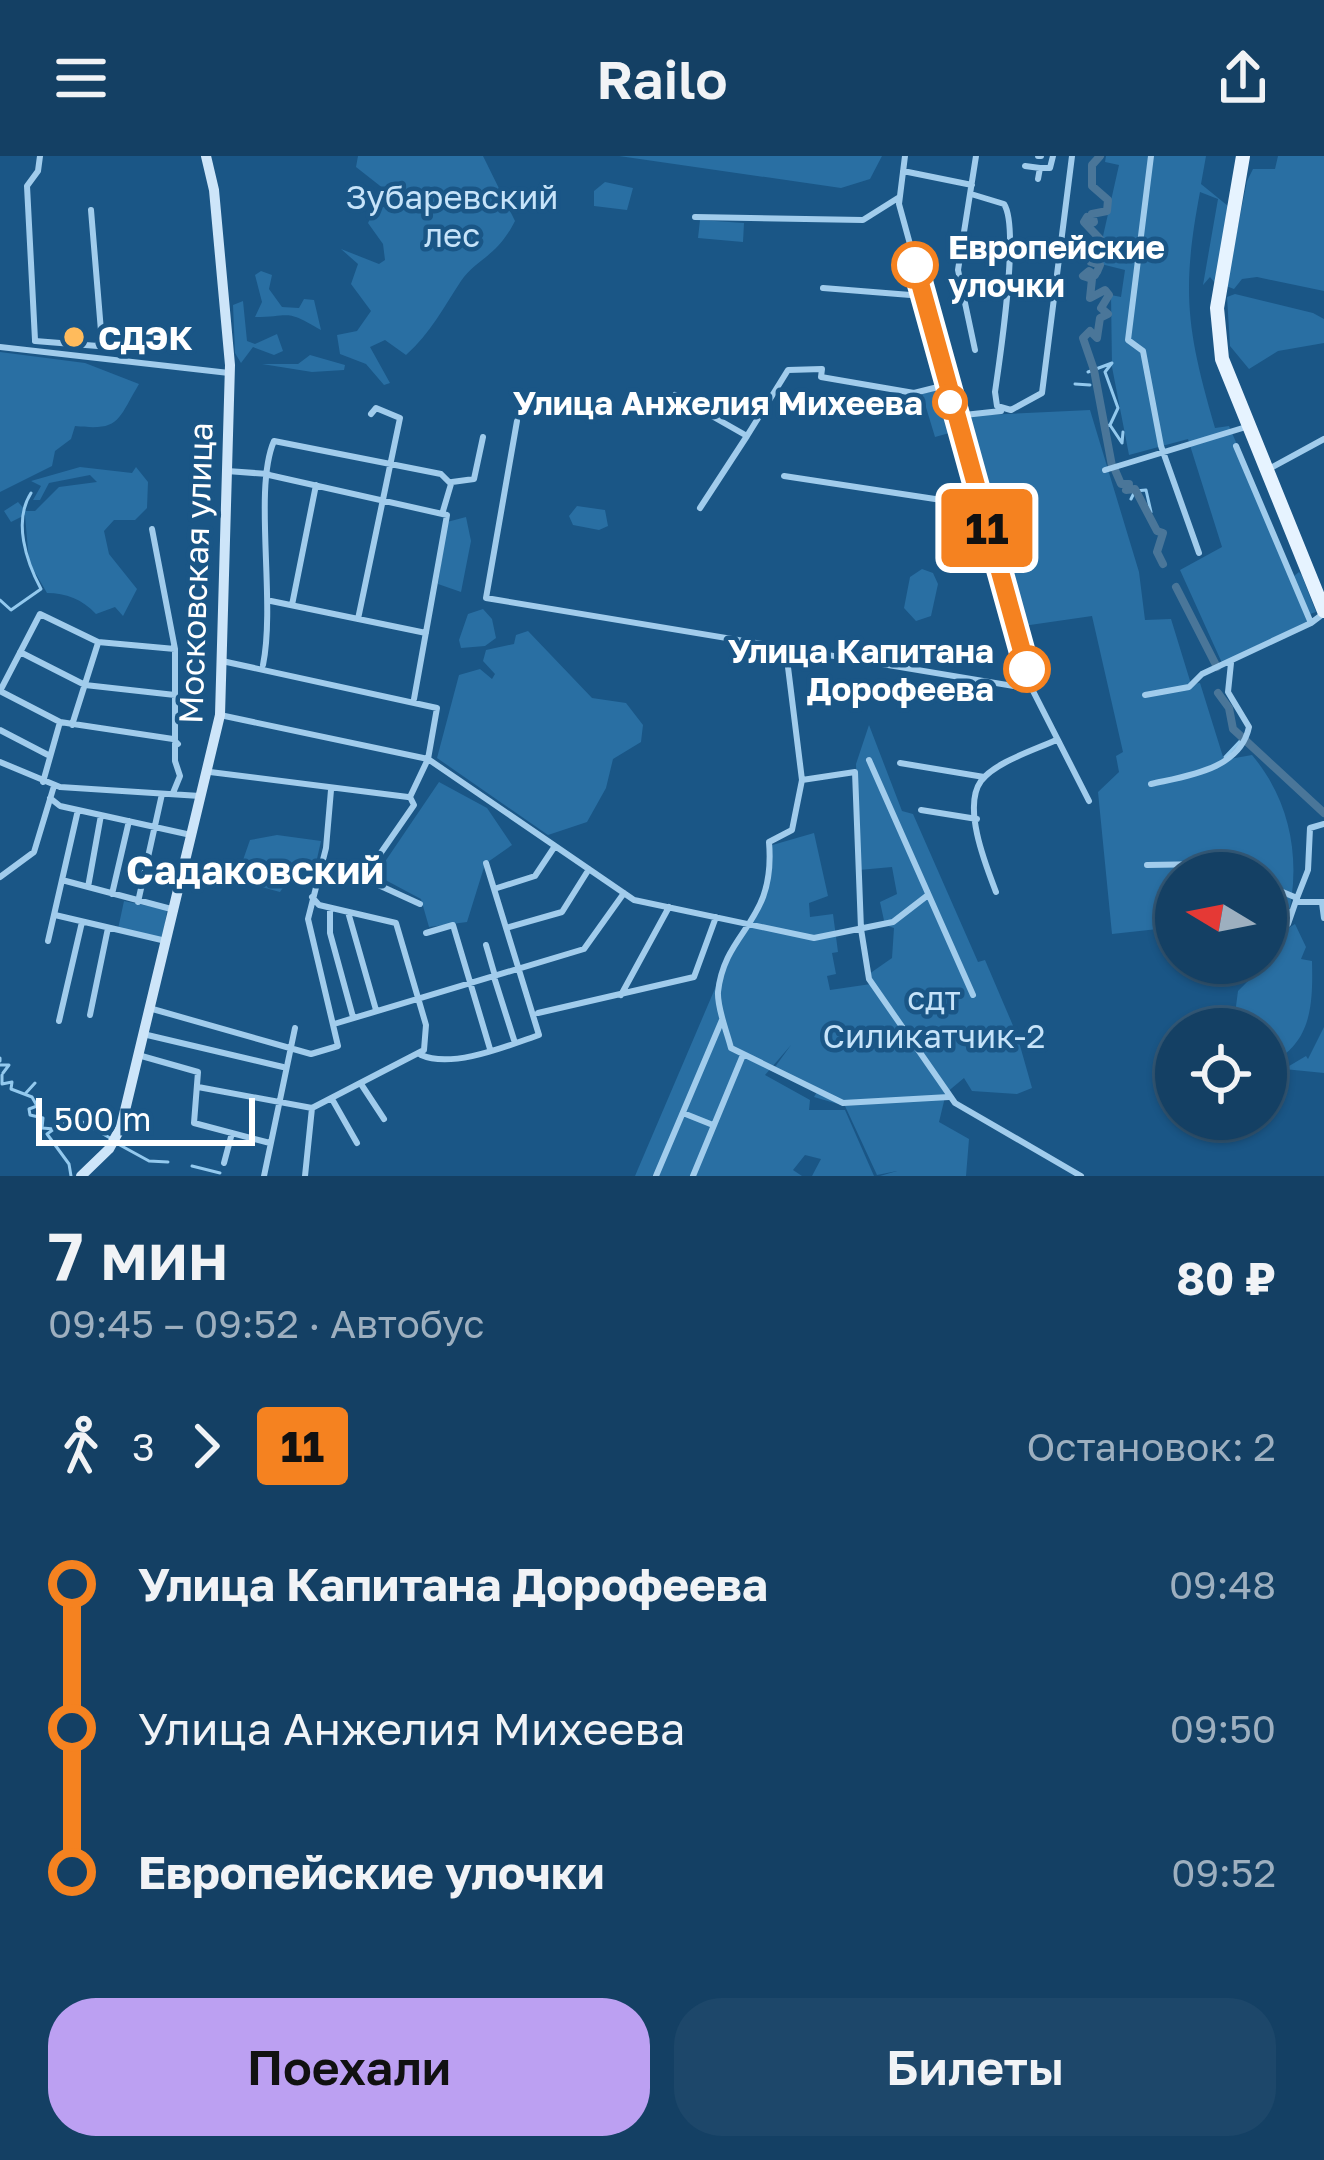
<!DOCTYPE html>
<html lang="ru">
<head>
<meta charset="utf-8">
<style>
	:root { --surface:#144064; --page:#1d476a; --text:#f1f3f6; --muted:#9dafbf; --line:#335978; --accent:#bca0f2 }
	body { margin:0; font-family:"Golos Text",sans-serif; background:var(--page); color:var(--text); height:100vh; display:flex; flex-direction:column; font-size:45px; white-space:nowrap }
	* { box-sizing:border-box; margin:0 }
	p { font-size:39px; color:var(--muted) }
	.icon { flex:none; width:66px; height:66px; fill:none; stroke:currentColor; stroke-width:2; stroke-linecap:round; stroke-linejoin:round }
	.map { position:relative; height:1020px; overflow:hidden }
	.drawer { display:flex; flex-direction:column; background:var(--surface); flex:1 }
	.drawer>* { flex:none }
	.badge { padding:0 24px; border-radius:9px; font-size:42px; line-height:78px }
	.needle { width:78px; rotate:280deg }
	.fabs { position:absolute; left:1155px; top:696px; display:grid; gap:24px }
	.fabs a { display:grid; place-items:center; width:132px; height:132px; border-radius:50%; background:var(--surface); box-shadow:0 3px 9px #0004,0 0 0 3px var(--line); font-size:60px }
	.scale { position:absolute; left:36px; bottom:30px; width:219px; box-sizing:border-box; padding-left:12px; border:6px solid #fff; border-top:0; font-size:33px; line-height:42px; white-space:nowrap; color:#fff; -webkit-text-stroke:9px #1a5686; paint-order:stroke }
	.map>.badge { position:absolute; translate:-50% -50%; box-shadow:0 0 0 6px #fff }
	.legs { display:flex; align-items:center; gap:18px; height:132px; padding:0 48px; font-size:39px }
	.legs p { margin-inline-start:auto }
	.head { display:flex; align-items:center; justify-content:space-between; height:204px; padding:0 48px }
	h1 { font-size:66px; font-weight:600; line-height:90px }
	.primary-button { display:flex; gap:24px; margin-top:auto; padding:24px 48px }
	.primary-button a { flex:1; height:138px; border-radius:48px; background:var(--accent); color:#111; font-size:48px; font-weight:600; line-height:138px; text-align:center }
	.primary-button a+a { background:var(--page); color:var(--text) }
	ul { padding:0 48px; list-style:none }
	li { display:flex; align-items:center; gap:42px; height:144px; font-size:45px }
	li i { display:grid; place-items:center; width:18px; height:100%; margin:0 15px; background:currentColor }
	li i::after { content:''; width:30px; height:30px; margin:-15px; border:9px solid; border-radius:50%; background:var(--surface) }
	li p { margin-inline-start:auto }
	li:first-child i { background:linear-gradient(#0000 50%,currentColor 0) }
	li:last-child i { background:linear-gradient(currentColor 50%,#0000 0) }
	header { display:flex; justify-content:space-between; align-items:center; height:156px; padding:0 48px; background:var(--surface); font-size:54px; font-weight:600 }
	.map>svg:first-child { display:block }
</style>
</head>
<body>
<header><svg class="icon" aria-label="menu" viewBox="0 0 24 24"><path d="M4 6h16M4 12h16M4 18h16"/></svg>Railo<svg class="icon" aria-label="share" viewBox="0 0 24 24"><path d="M12 15V3M7 8l5-5 5 5M5 13v7h14v-7"/></svg></header>
<div class="map">
<svg width="1324" height="1020" viewBox="0 0 1324 1020">
	<rect width="100%" height="100%" fill="#1a5686"/>
	<path fill="#296fa3" d="M358 0H483L515 65C497 101 476 103 461 125 445 149 430 178 406 199L385 184 370 191 390 227 384 229 366 208 340 198 337 179 357 175 371 155 351 128 358 108 341 93 379 108 385 104 383 88 368 67 376 51H397L398 44 356 11Z
		M619 0H882L870 23 841 32Z
		M1106 0H1206L1201 28 1228 50 1215 127 1210 121 1203 129 1218 43 1200 36C1181 136 1187 175 1215 272L1229 270 1294 420 1299 416 1302 420 1316 456 1310 458 1312 463 1222 507 1180 414 1222 391 1188 283 1129 299 1112 211 1111 139 1121 141 1125 114 1101 108 1099 98 1119 9 1105 6Z
		M1278 0H1324V135L1257 121 1242 123 1234 133 1226 130 1247 25 1253 13H1275Z
		M605 26 633 32 627 54 594 50V35Z
		M700 64 744 67 743 86 698 82Z
		M261 115 272 119 269 133 282 151 299 152 304 143 314 144 321 174C284 152 291 161 255 161L262 146 255 119Z
		M1235 138 1313 157 1324 163V187L1278 195 1249 213 1230 190 1227 141Z
		M243 145 247 185 255 188 277 178 283 195 274 199 253 191 241 207 235 197 233 149Z
		M0 196 85 207 139 228C117 265 120 275 75 270L71 283 55 295 52 310 0 336Z
		M310 199 345 209 344 214 312 216 262 208H298Z
		M941 233 953 276 935 281 922 238Z
		M1090 254 1139 416 1145 464 1171 463 1191 528 1200 527 1224 604 1252 599C1293 648 1302 710 1286 769L1266 768V717H1176V771L1112 778 1098 636 1119 616 1116 600 1123 596 1092 460 1023 470 963 260Z
		M80 311 132 317 136 311 148 326 147 352 135 364H114L104 375 109 398 137 433 123 460 115 451 96 458C82 443 66 437 47 437L29 406 25 359 11 366 4 355 18 346 26 355H35L59 331 97 326 90 319 49 327 40 344H33L41 330 31 325Z
		M577 350 605 354 608 370 599 374 573 369 569 360Z
		M466 361 471 385 461 436 438 428 447 366Z
		M922 413 933 417 938 428 931 460 916 465 904 452 910 421Z
		M483 453 492 463 496 482 485 490 461 492 459 484 468 458Z
		M528 475 592 542 626 547 643 569 641 586 613 603 606 632 587 666 548 679 437 602 459 519 480 513 492 523 495 518 483 505 486 494 514 488 516 479Z
		M869 569 902 655 913 658 978 806 985 804 1017 879 1032 932 1017 938 972 935 964 922 946 937 939 966 969 983 966 1020H880L897 1015 877 1019 845 950 814 941 818 934 772 915 791 889 765 919 810 944 809 954H845L874 1020H812L821 1003 805 999 793 1014 802 1020H635L731 795 766 737 769 690 814 677 828 740 809 747 810 761 833 758 838 796 832 797 836 818 827 820 830 834 871 828 869 818 892 802 894 772 885 769 880 746 897 738 892 711 859 714 856 608Z
		M439 626 487 652 512 689 485 708 467 766 429 771 421 743 376 719Z
		M277 679 321 685 314 716 296 712 280 736 236 724 250 684Z
		M124 745 167 754 163 782 118 773Z
		M1295 768 1306 791 1301 803 1312 805C1313 847 1312 885 1273 906L1266 904V873H1233L1238 835 1249 824 1243 807H1266V785Z
		M1324 871V917L1284 913 1306 900 1308 903Z"/>
	<g fill="none" stroke-linecap="round" stroke-linejoin="round">
		<path stroke="#93c9ee" stroke-width="3" d="M1088 216 1112 207 1105 216 1118 252 1110 269
			M1075 228 1090 229
			M1103 271 1110 269 1122 287 1123 276
			M1131 343 1135 335 1146 334 1151 356
			M0 444 11 454 41 433C26 405 13 365 31 337
			M1225 601 1242 583
			M0 902V905
			M0 909H9L3 917
			M2 919V928L12 926 11 933 32 941 37 950 29 953 30 959 43 962 42 972 54 973 47 978 69 1008 71 1020
			M25 938 35 927
			M55 973 74 961 110 982
			M118 988 149 1005 168 1006
			M192 1010 220 1017"/>
		<path stroke="#4a7699" stroke-width="8" d="M1097 116 1100 109 1091 106 1100 83 1084 66 1087 61 1094 66 1092 58 1107 55 1108 44 1092 30V9L1100 0
			M1095 119 1089 115 1083 120 1092 123 1090 142 1105 134 1109 139 1101 152 1108 158 1100 162 1097 182 1090 175 1083 182 1094 214 1112 310
			M1115 314 1121 328H1129L1126 334 1135 333 1157 375 1163 377 1157 396 1163 408
			M1176 431 1217 511
			M1218 537 1229 552 1233 573 1244 583
			M1245 584 1324 657"/>
		<path stroke="#a1ccec" stroke-width="6" d="M905 0 899 48 1032 533 1089 645
			M1038 0H1041
			M1151 0 1128 184 1143 195 1161 290 1199 397
			M1025 10 1040 12
			M903 15 972 29
			M1038 23 1040 12H1050L1053 0
			M971 38 1004 48C1020 72 1000 201 995 236L997 250 1011 254 1042 237 1072 0
			M695 61 863 64 898 42
			M823 132 923 140
			M35 184 27 30 38 15 40 0
			M35 185 98 190 101 175 91 54
			M0 191 229 217
			M975 194 958 114 976 0
			M675 239 747 280 700 352
			M955 260 1001 255
			M517 265 486 442 1032 533
			M747 280 788 214 822 213 821 221 914 237 946 229
			M1236 290 1311 467 1323 458
			M1105 314 1246 271
			M1267 314 1324 283
			M227 315 268 318
			M269 319 447 359 414 543
			M784 320 981 350
			M452 326 474 323 483 281
			M152 373 175 493V605L180 620 173 637
			M271 445 426 477
			M292 449 316 329
			M358 463 400 262 376 252 371 258
			M175 493 98 486 40 458 0 535 60 566 173 583 178 588
			M786 495 802 624 792 674 769 686C776 768 725 773 718 836 717 852 727 876 731 892L843 947 949 941
			M20 496 85 529 175 539
			M263 509C276 445 253 333 274 285L441 318 451 328 443 355
			M1145 539 1189 531 1202 518 1311 467
			M220 559 428 603 437 552 222 505
			M72 569 98 487
			M0 574 50 600
			M869 604 973 839
			M0 606 60 631 200 640
			M900 607 984 621
			M210 616 408 641
			M802 624 855 616 861 773 869 823 955 947 1081 1020
			M43 626 60 566
			M1151 628C1186 620 1240 614 1249 571L1228 536 1231 507
			M50 642 60 650 191 679
			M921 654 977 663
			M1147 709 1208 708 1236 717
			M0 721 34 696 54 630
			M363 722 420 748
			M62 724 175 754
			M315 728 362 724 414 649 410 641 428 603 634 744 814 782 893 766 928 739
			M1266 729 1297 742 1308 714 1310 672 1324 668
			M88 731 101 659
			M494 733 535 720 555 690
			M996 736C986 710 962 651 981 625 995 606 1035 594 1056 584
			M112 738 129 665
			M138 746 162 638
			M1298 746H1324
			M1322 747 1324 762
			M1266 748 1291 757
			M330 753V777L353 861
			M348 756 376 854
			M55 759 166 785
			M1266 766 1288 768 1297 742
			M506 772 562 756 589 713
			M426 777 453 769 490 893
			M48 785 78 654
			M486 789 495 820
			M494 821 515 887
			M621 839 669 751
			M149 852 311 898 338 890 308 763 326 692 331 634
			M538 857 694 821 716 761
			M90 859 108 772
			M59 865 82 766
			M334 868 584 793 624 737
			M143 878 283 911
			M138 899 198 916 194 967 270 987
			M421 899C452 913 507 890 539 879L486 707
			M361 928 384 963
			M198 931 312 952 424 894 426 869 396 767 319 749 312 741
			M332 943 357 987
			M683 957 713 969
			M224 1007 232 977
			M264 1020 295 872
			M305 1020 312 952
			M656 1020 722 864
			M693 1020 743 899"/>
		<path stroke="#cde5f9" stroke-width="10" d="M81 1020 109 993 121 971 220 559 230 209 214 34 206 0"/>
		<path stroke="#e6f3ff" stroke-width="14" d="M1243 0 1217 152 1222 203 1324 455"/>
	</g>
	<g fill="none" stroke-linecap="round" stroke-linejoin="round">
		<g stroke="#fff" stroke-width="27">
			<path id="line-1" d="M915 109 1027 513"/>
		</g>
		<use href="#line-1" stroke="#f58220" stroke-width="18"/>
	</g>
	<g fill="#fff" stroke="#f58220" stroke-width="6">
		<circle cx="915" cy="109" r="21"/>
		<circle cx="950" cy="246" r="15"/>
		<circle cx="1027" cy="513" r="21"/>
	</g>
	<circle fill="#ffbb5c" stroke="#1a5686" stroke-width="4.5" cx="74" cy="181" r="12"/>
	<g text-anchor="middle" dominant-baseline="central" stroke-width="9" stroke-linejoin="round" paint-order="stroke">
		<g font-size="33" fill="#c6e3f9" stroke="#1a5686">
			<text x="452" y="40">Зубаревский<tspan x="452" dy="38">лес</tspan></text>
			<text x="934" y="841">сдт<tspan x="934" dy="38">Силикатчик-2</tspan></text>
		</g>
		<g font-size="33" font-weight="bold" fill="#fff" stroke="#1a5686" text-anchor="end">
			<text x="948" y="90" text-anchor="start">Европейские<tspan x="948" dy="38">улочки</tspan></text>
			<text x="923" y="246">Улица Анжелия Михеева</text>
			<text x="994" y="494">Улица Капитана<tspan x="994" dy="38">Дорофеева</tspan></text>
		</g>
		<g font-size="33" font-weight="bold" fill="#fff" stroke="#1a5686" text-anchor="start">
			<text x="98" y="181">СДЭК</text>
		</g>
		<g font-size="33" fill="#fff" stroke="#1a5686">
			<text transform="translate(195 417) rotate(-88)">Московская улица</text>
		</g>
		<g font-size="39" font-weight="bold" fill="#fff" stroke="#1a5686">
			<text x="255" y="713">Садаковский</text>
		</g>
	</g>
</svg>
<div class="fabs">
<a><svg class="needle" viewBox="-14 -14 28 28"><path d="M0-13l5 13h-10z" fill="#e53935"/><path d="M0 13l5-13h-10z" fill="#9dafbf"/></svg></a>
<a><svg class="icon" aria-label="locate" viewBox="0 0 24 24"><circle cx="12" cy="12" r="6"/><path d="M12 2v4M12 18v4M2 12h4M18 12h4"/></svg></a>
</div>
<div class="scale">500 m</div>
<b class="badge" style="left:987px;top:372px;background:#f58220;color:#111">11</b>
</div>
<section class="drawer">
<div class="head"><div><h1>7 мин</h1><p>09:45 – 09:52 · Автобус</p></div><b>80 ₽</b></div>
<div class="legs"><svg class="icon" aria-label="walk" viewBox="0 0 24 24"><circle cx="13" cy="4" r="2"/><path d="M13 8l-2 6 4 7M11 14l-3 7M7 12l3-4h3l4 4"/></svg>3<svg class="icon" aria-label="forward" viewBox="0 0 24 24"><path d="M9 5l7 7-7 7"/></svg><b class="badge" style="background:#f58220;color:#111">11</b><p>Остановок: 2</p></div>
<ul>
<li><i style="color:#f58220"></i><b>Улица Капитана Дорофеева</b><p>09:48</p></li>
<li><i style="color:#f58220"></i><span>Улица Анжелия Михеева</span><p>09:50</p></li>
<li><i style="color:#f58220"></i><b>Европейские улочки</b><p>09:52</p></li>
</ul>
<div class="primary-button"><a>Поехали</a><a>Билеты</a></div>
</section>
</body>
</html>
